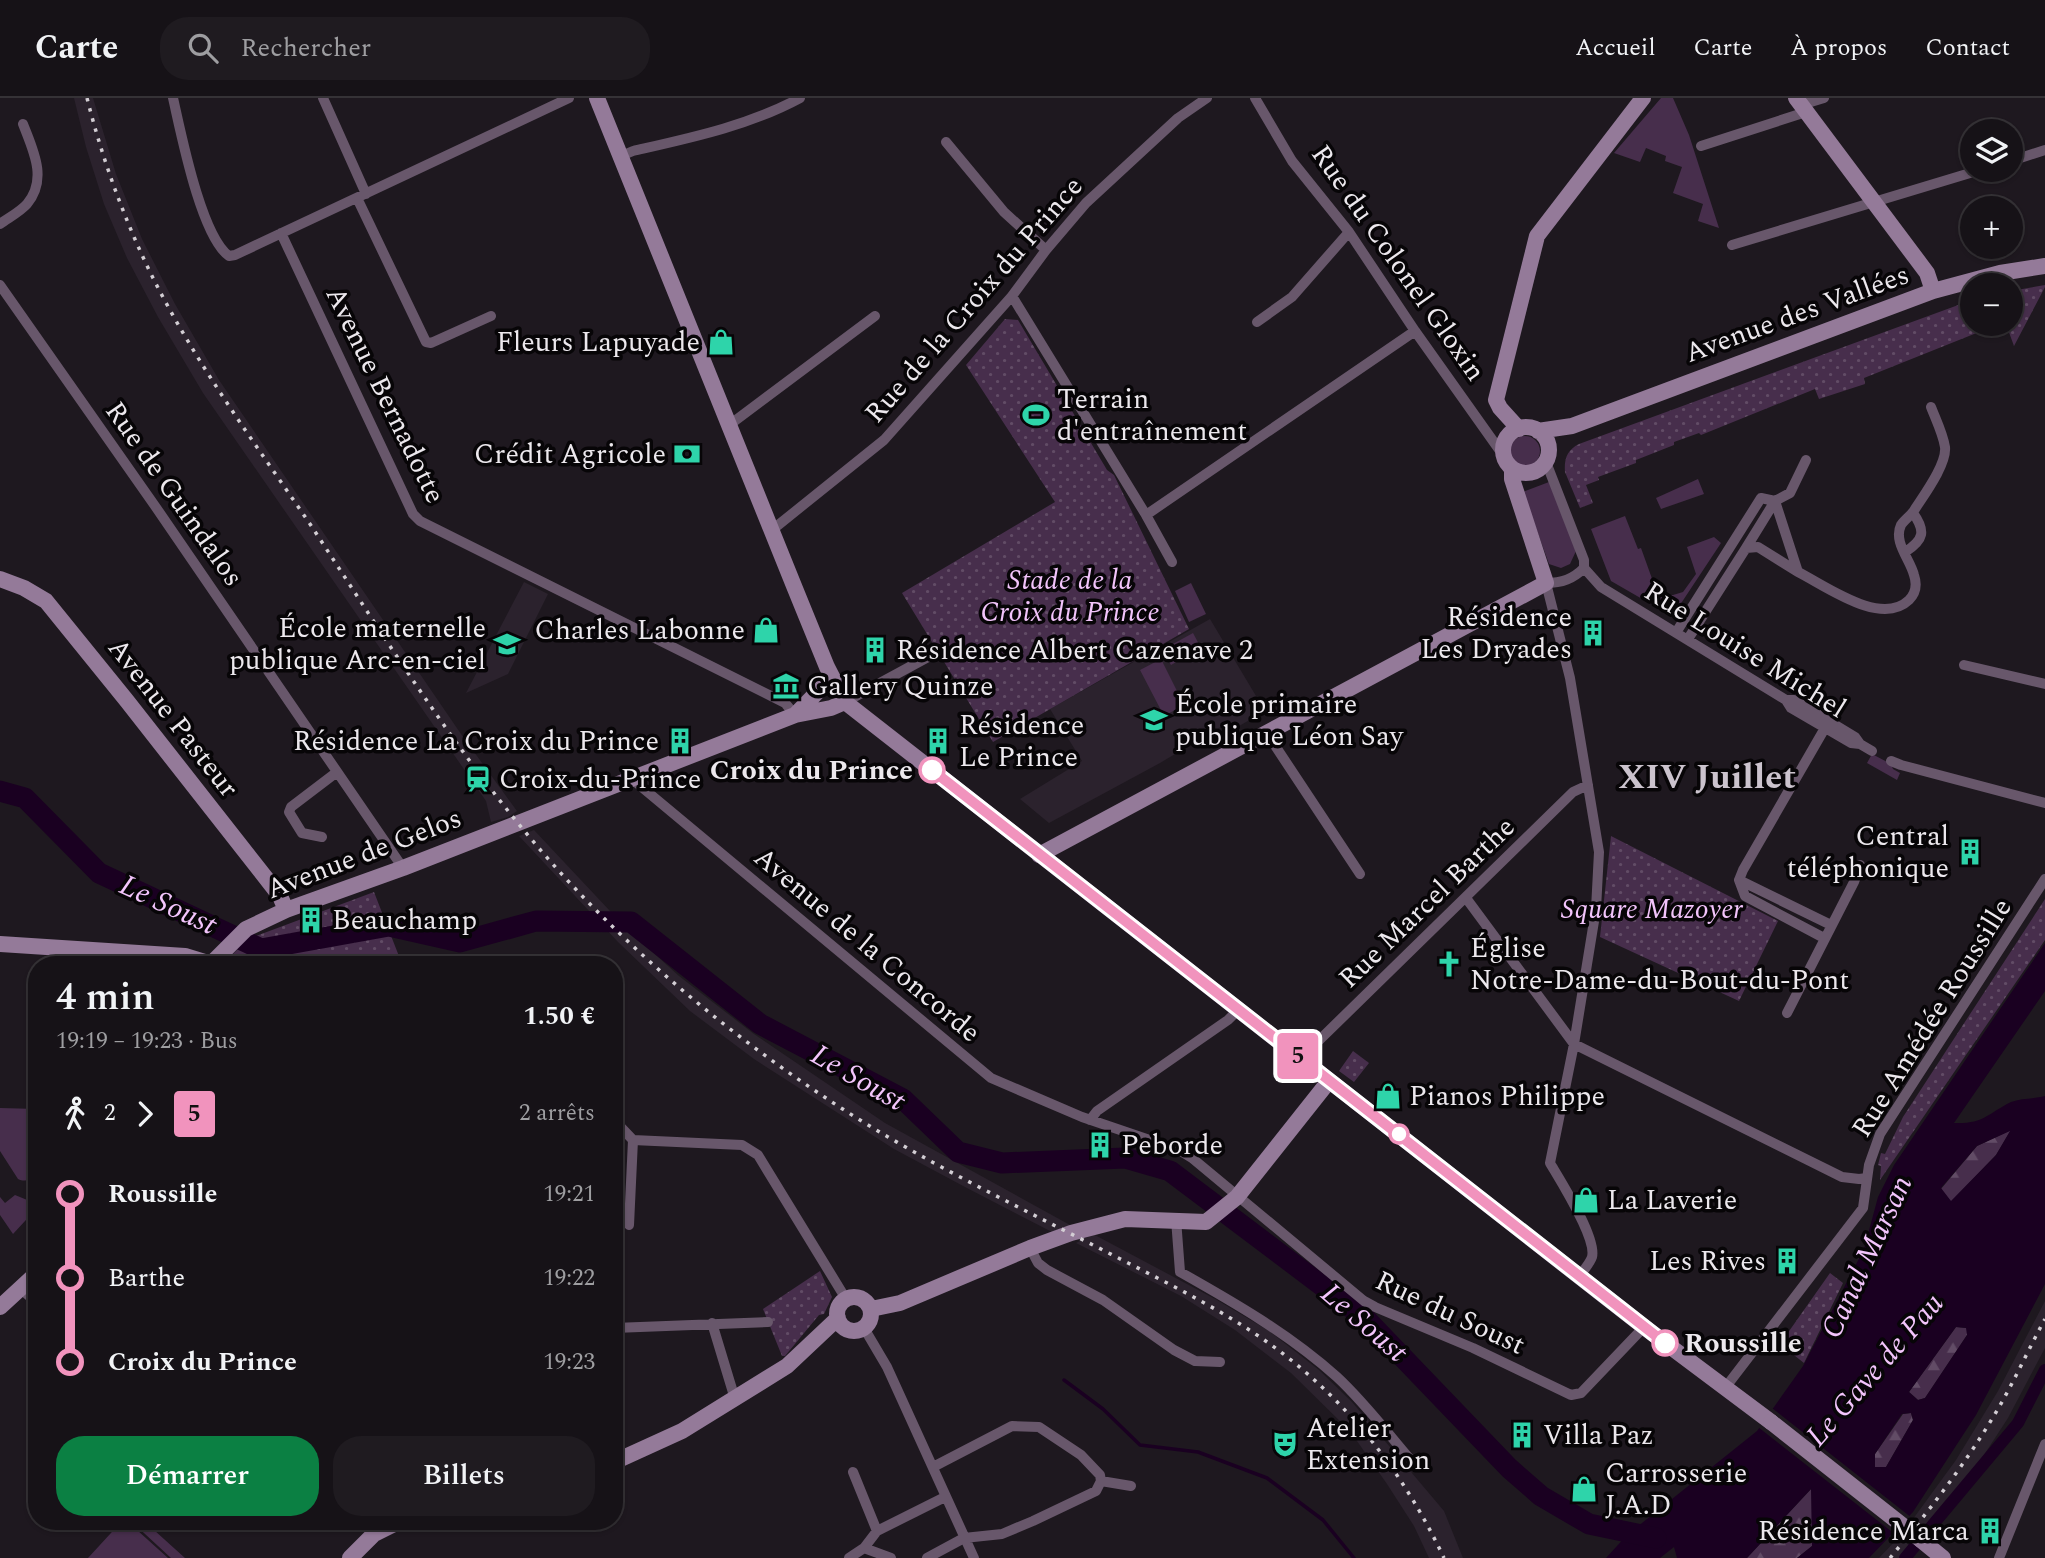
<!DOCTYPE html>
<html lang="fr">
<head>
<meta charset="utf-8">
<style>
	:root { --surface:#161217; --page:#1f1b20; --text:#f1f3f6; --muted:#9e9ea1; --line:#353236; --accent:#0b8043 }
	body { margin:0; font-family:Spectral,serif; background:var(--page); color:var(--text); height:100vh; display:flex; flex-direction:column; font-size:26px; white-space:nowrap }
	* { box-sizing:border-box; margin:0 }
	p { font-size:23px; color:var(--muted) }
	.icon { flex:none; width:38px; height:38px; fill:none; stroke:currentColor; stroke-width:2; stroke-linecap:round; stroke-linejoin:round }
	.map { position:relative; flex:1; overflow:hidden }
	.details { position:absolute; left:28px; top:858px; width:595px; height:574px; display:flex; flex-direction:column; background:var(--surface); border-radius:28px; box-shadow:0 2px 5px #0004,0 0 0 2px var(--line) }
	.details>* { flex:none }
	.badge { padding:0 14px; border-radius:5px; font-size:24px; line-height:46px }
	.controls { position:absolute; left:1960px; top:21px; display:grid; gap:14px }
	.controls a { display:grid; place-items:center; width:63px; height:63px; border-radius:50%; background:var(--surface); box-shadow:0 2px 5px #0004,0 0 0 2px var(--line); font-size:35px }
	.map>.badge { position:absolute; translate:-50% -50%; box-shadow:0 0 0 4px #fff }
	.legs { display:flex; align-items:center; gap:10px; height:77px; padding:0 28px; font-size:23px }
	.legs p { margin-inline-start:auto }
	.headline { display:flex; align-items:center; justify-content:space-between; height:119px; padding:0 28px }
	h1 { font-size:38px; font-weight:600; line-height:52px }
	.primary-button { display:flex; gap:14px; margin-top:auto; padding:14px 28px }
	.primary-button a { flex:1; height:80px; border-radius:28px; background:var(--accent); color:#fff; font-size:28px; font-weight:600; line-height:80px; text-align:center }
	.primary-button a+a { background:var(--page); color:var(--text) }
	ul { padding:0 28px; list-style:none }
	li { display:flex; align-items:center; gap:24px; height:84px; font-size:26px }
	li i { display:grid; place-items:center; width:10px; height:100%; margin:0 9px; background:currentColor }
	li i::after { content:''; width:18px; height:18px; margin:-9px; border:5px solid; border-radius:50%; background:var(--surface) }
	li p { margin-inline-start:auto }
	li:first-child i { background:linear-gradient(#0000 50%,currentColor 0) }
	li:last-child i { background:linear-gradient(currentColor 50%,#0000 0) }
	header { display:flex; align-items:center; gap:42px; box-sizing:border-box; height:98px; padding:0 35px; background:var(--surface); border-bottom:2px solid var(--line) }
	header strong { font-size:33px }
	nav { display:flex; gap:38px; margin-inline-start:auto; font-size:24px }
	.search { width:490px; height:63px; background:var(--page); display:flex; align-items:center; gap:18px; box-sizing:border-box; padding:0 24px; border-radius:28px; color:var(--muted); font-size:26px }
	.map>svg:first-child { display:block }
</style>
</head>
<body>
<header>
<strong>Carte</strong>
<div class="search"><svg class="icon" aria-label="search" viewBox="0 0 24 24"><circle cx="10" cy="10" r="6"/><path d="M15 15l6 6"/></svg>Rechercher</div>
<nav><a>Accueil</a><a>Carte</a><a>À propos</a><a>Contact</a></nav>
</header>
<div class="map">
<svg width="2045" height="1460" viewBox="0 0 2045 1460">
	<defs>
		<pattern id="forest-firs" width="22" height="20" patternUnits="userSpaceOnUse" patternTransform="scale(1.75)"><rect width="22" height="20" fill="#472e4c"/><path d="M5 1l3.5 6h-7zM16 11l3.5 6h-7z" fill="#624c66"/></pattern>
		<pattern id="park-dots" width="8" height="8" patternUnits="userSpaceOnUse" patternTransform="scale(1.75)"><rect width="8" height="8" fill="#472e4c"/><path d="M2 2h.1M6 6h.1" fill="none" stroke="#624c66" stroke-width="1.8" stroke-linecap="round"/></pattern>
	</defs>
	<rect width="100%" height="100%" fill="#1e181f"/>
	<path fill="#2b222d" d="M74 0H93L116 76 142 141 175 206 219 282 461 636 517 713 508 719 491 724 486 703 203 295 158 219 127 160 104 106 86 49Z
		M524 484 548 496 508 576 466 595Z
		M1210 521 1265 613 1227 635 1222 628 1160 665 1049 725 1020 701 1082 663 1050 611Z
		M534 732 625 829 679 878 754 936 885 1025 1070 1127 1052 1134 965 1089 894 1051 754 961 690 913 618 844 519 738Z
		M1093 1136 1217 1202 1269 1233 1319 1272 1352 1304 1444 1413 1463 1460H1429L1414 1428 1387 1386 1350 1333 1291 1275 1235 1232 1181 1198 1076 1145Z
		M2045 1203V1250L2008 1320 1969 1380 1928 1432 1913 1421 1956 1362 1998 1293Z
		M1899 1439 1910 1448 1900 1460H1879Z"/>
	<path fill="#472e4c" d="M1661 0H1673L1689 37 1719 130 1698 123 1703 106 1673 95 1682 69 1665 63 1666 58 1646 50 1640 64 1614 55Z
		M1510 353a15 15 0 1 1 30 0a15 15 0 1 1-30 0Z
		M1698 381 1704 396 1661 411 1656 400Z
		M1549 384 1576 453 1570 466 1561 470 1549 466 1523 394Z
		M1625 418 1638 451 1641 450 1655 489 1659 488 1663 500 1683 494 1696 476 1687 449 1714 439 1721 445 1676 513H1663L1611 483 1591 431Z
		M1191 485 1206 516 1189 524 1175 493Z
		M1193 535 1201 550 1171 567 1162 552Z
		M1161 561 1184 607 1164 618 1140 572Z
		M1872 656 1891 666 1893 671 1900 675 1897 682 1867 665Z
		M0 1010 37 1011V1079C31 1082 24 1084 18 1081L0 1053Z
		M15 1097 37 1106V1110L13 1136 0 1117V1099L5 1105Z
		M122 1423H127L168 1460H88Z
		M131 1423H144L185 1460H171Z"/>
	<path fill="url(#forest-firs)" d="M2011 1032 1996 1057 1951 1104 1941 1091 1977 1048Z
		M1956 1229 1967 1230V1237L1925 1300 1918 1302 1909 1294Z
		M1911 1315 1913 1322 1886 1369H1875V1356L1903 1316Z
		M1812 1390V1448L1797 1460H1747Z"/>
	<path fill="url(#park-dots)" d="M2045 187V189L2014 248 2006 226H2011V193Z
		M1972 202V226H1999L1864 280 1865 286 1819 301 1815 291 1701 337 1699 335 1674 344V347L1636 362V365L1598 379 1599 382 1586 387 1593 405 1580 410 1565 374C1564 361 1567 352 1579 346Z
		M1005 221 1018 222 1107 372 1114 377 1189 531 993 644 902 495 1055 404 966 267Z
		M1611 738 1778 823 1739 903 1600 839Z
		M374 794 402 866H230V859L248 841Z
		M2045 801V842L1880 1082 1881 1068 1878 1067 1881 1055 1885 1056 1903 1019Z
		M1353 953 1369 965 1354 984 1339 973Z
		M820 1173 832 1199 824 1216 819 1217 785 1258H782L763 1211Z
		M1830 1175 1843 1185 1804 1265 1780 1246Z"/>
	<path fill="#1a0021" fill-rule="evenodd" d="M2045 845V893L1954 1025C1984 1026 1987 1016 2011 1004 2021 1000 2034 1001 2045 998V1186L1976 1317 1913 1414 1869 1460H1797L1812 1448 1811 1391 1747 1460H1677L1674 1449 1660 1460H1606L1627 1437 1757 1333 1803 1268 1864 1151 1878 1099 1894 1067ZM2010 1033 1996 1057 1951 1103 1941 1090 1977 1048ZM1956 1229 1966 1230 1967 1237 1925 1300 1918 1302 1909 1294ZM1911 1315 1913 1322 1886 1369H1875V1356L1902 1316Z"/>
	<path fill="#1e181f" d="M1772 1310 1912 1420 1896 1437 1758 1329Z"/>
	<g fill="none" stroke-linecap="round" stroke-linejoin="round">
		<path stroke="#1a0021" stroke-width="3.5" d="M1064 1282 1103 1311 1140 1347 1198 1354 1267 1380 1323 1422 1354 1460"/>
		<path stroke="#1a0021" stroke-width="12" d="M1905 1460 2018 1325 2045 1272"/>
		<path stroke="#1a0021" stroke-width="21" d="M0 693 25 700 99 775 261 851 389 828 460 844 536 823 631 824 760 926 903 1001 958 1054 1002 1065 1125 1060 1170 1073 1365 1220 1509 1370 1541 1398 1589 1426 1656 1440"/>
		<path stroke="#68576b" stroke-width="10" d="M173 0C181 35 201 138 229 158L235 157 569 0
			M323 0 366 96
			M1255 0 1292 63 1349 134 1415 233 1503 357
			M1801 7 1824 0
			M946 44 1004 114 1046 152
			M1701 48 1806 14
			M621 58 633 53C690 40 748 28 800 0
			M2011 63 2045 52
			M357 100 426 244 431 245 491 218
			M0 126C8 120 20 114 27 106 48 81 33 52 23 26
			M281 135 413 416 420 423 785 605 795 617
			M1732 147 1980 72
			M0 187 155 408 403 770
			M1012 198 1146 417 1172 464
			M1257 224 1292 199 1349 134
			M728 328 875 218
			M1546 364 1584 462V470C1573 481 1562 485 1546 485L1570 580 1599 754 1596 811 1574 946 1550 1065C1560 1082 1597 1140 1592 1159 1590 1165 1584 1172 1580 1177
			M1146 417 1415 233
			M772 432 884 342 1012 198 1046 152 1086 105 1178 20 1207 0
			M1746 450 1775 403 1790 395 1806 362
			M1905 454C1924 442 1926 433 1913 415
			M1584 470 1601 489 1786 602 1791 610 1851 645 1860 646 1872 653
			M1798 474C1826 488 1881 529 1909 502 1916 495 1917 486 1914 477 1910 461 1893 444 1901 427 1905 421 1912 417 1915 411 1924 397 1947 366 1945 349 1943 336 1936 322 1931 309
			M1677 533 1761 400 1775 403 1798 474 1758 449 1746 450 1688 541
			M1964 567 2045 586
			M1786 602H1794L1855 639 1860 646
			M845 604 928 559
			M1266 634 1360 776
			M1891 663 1901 667 2045 705
			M632 681 991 980 1082 1019 1179 1052 1192 1060 1364 1203 1375 1209 1473 1250 1571 1297 1581 1295 1644 1229
			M322 739 302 735 289 714 291 709 337 674
			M1739 782 1831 827
			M1466 800 1574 946 1842 1079 1859 1081 1867 1080
			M1824 840 1745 798 1739 782 1743 772 1829 623
			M1787 915 1854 784 1860 767
			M1301 960 1573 694 1588 687
			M614 1022 633 1042 629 1127
			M1090 1022 1097 1013 1228 922 1238 912
			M633 1042 742 1047 758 1057 846 1201
			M1176 1121 1180 1174C1235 1205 1289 1236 1337 1279 1363 1303 1386 1333 1409 1360
			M1030 1150 1038 1165 1047 1172 1103 1202 1174 1252 1195 1263 1220 1264
			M21 1191 37 1205
			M712 1225 735 1301
			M614 1230 768 1224
			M864 1230 887 1269 974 1460
			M1725 1290 1863 1110 1869 1067 1880 1036 2045 781
			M853 1374 877 1433
			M1101 1383 1131 1388
			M864 1450 891 1460
			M849 1460 864 1450 877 1433 945 1399
			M927 1460 964 1440 1002 1436 1033 1423 1096 1393 1101 1383 1100 1377 1081 1357 1039 1329 1012 1328 933 1369
			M1999 1460 2045 1346"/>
		<path stroke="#947a99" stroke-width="16" d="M597 0 794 488 827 569 845 604 1644 1229 1771 1324
			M1796 0 1927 175 1933 193
			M1503 352a23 23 0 1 1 46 0a23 23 0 1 1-46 0Z
			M1519 331 1500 310 1496 302 1537 138 1643 0
			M1538 333 1572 328 1933 193 2000 175 2045 168
			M0 481 24 490 46 503 127 603 280 798 286 812
			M795 617 832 579
			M1039 757 1546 485 1512 381V371
			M0 846 185 858 211 866
			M211 866 246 831 286 812 403 770 795 617 831 610 845 604
			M837 1216a17 17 0 1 1 34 0a17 17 0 1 1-34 0Z
			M0 1209 37 1175
			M871 1211 900 1205 1030 1150 1071 1135 1125 1121 1206 1124 1237 1099 1329 983
			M614 1364 682 1333 787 1268 838 1220
			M1921 1442 1943 1460
			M350 1460 374 1436 400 1423"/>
		<path stroke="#d3ced4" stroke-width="3.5" stroke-dasharray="3.5 7" stroke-linecap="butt" d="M87 0C102 60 123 118 150 174 194 263 254 344 310 426 391 549 469 676 569 784 649 870 740 944 838 1008 930 1068 1030 1114 1128 1165 1189 1196 1251 1227 1303 1272 1364 1324 1410 1388 1444 1460
			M1890 1460C1928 1414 1964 1368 1995 1316 2013 1286 2028 1252 2045 1221"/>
		<path stroke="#947a99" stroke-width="16" d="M1771 1324 1921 1442"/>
	</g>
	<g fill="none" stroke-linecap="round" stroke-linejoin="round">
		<g stroke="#fff" stroke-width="16">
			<path id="line-1" d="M932 672 1665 1245"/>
		</g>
		<use href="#line-1" stroke="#f193bd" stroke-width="10"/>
	</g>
	<defs>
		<g id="shop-bare" transform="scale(2.1)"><path d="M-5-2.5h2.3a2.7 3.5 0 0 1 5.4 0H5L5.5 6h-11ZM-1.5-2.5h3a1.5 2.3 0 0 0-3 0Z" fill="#2ed4aa" stroke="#070507" stroke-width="2.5" paint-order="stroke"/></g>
		<g id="stadium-bare" transform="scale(2.1)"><path d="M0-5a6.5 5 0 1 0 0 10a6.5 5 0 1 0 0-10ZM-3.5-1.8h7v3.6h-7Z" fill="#2ed4aa" stroke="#070507" stroke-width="2.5" paint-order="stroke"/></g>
		<g id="bank-bare" transform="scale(2.1)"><path d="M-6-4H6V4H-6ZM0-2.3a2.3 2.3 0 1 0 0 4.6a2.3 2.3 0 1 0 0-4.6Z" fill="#2ed4aa" stroke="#070507" stroke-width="2.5" paint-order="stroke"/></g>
		<g id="building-bare" transform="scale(2.1)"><path d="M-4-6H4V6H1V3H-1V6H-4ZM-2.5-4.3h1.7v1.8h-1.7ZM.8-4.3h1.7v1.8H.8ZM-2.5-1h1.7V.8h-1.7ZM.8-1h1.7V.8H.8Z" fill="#2ed4aa" stroke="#070507" stroke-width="2.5" paint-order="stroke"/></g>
		<g id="school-bare" transform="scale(2.1)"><path d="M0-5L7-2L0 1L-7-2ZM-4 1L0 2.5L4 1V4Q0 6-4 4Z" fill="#2ed4aa" stroke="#070507" stroke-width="2.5" paint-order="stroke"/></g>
		<g id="museum-bare" transform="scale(2.1)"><path d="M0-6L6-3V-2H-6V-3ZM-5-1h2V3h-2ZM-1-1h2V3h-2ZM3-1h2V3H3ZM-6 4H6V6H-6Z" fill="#2ed4aa" stroke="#070507" stroke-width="2.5" paint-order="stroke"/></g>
		<g id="station-bare" transform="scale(2.1)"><path d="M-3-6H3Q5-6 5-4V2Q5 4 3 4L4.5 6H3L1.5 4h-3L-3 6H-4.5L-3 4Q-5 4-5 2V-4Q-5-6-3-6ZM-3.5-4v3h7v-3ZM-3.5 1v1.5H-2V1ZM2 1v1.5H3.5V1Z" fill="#2ed4aa" stroke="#070507" stroke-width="2.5" paint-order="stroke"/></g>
		<g id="church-bare" transform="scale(2.1)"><path d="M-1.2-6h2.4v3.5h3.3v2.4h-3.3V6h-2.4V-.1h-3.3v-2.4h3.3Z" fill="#2ed4aa" stroke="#070507" stroke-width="2.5" paint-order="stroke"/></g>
		<g id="theatre-bare" transform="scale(2.1)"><path d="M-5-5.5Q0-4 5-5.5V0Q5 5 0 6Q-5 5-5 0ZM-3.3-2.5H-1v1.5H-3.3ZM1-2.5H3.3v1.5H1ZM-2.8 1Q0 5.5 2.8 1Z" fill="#2ed4aa" stroke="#070507" stroke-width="2.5" paint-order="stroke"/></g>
	</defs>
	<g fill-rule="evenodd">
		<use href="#shop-bare" x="721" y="244"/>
		<use href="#stadium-bare" x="1036" y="317"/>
		<use href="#bank-bare" x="687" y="356"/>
		<use href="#shop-bare" x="766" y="532"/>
		<use href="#building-bare" x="1593" y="535"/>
		<use href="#school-bare" x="507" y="546"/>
		<use href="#building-bare" x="875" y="552"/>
		<use href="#museum-bare" x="786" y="588"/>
		<use href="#school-bare" x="1154" y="622"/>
		<use href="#building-bare" x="680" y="643"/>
		<use href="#building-bare" x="938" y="643"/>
		<use href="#station-bare" x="478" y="681"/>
		<use href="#building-bare" x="1970" y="754"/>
		<use href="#building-bare" x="311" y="822"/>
		<use href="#church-bare" x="1449" y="866"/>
		<use href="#shop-bare" x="1388" y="998"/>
		<use href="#building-bare" x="1100" y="1047"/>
		<use href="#shop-bare" x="1586" y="1102"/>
		<use href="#building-bare" x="1787" y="1163"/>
		<use href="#building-bare" x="1522" y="1337"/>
		<use href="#theatre-bare" x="1285" y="1346"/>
		<use href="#shop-bare" x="1584" y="1391"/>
		<use href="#building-bare" x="1990" y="1433"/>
	</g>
	<g fill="#fff" stroke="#f193bd" stroke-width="3.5">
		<circle cx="932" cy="672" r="12"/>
		<circle cx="1399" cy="1036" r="9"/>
		<circle cx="1665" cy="1245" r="12"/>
	</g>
	<g text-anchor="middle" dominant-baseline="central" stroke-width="7" stroke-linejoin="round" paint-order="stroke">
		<g font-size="28" fill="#ece8ed" stroke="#070507">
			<text transform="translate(1398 165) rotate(55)">Rue du Colonel Gloxin</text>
			<text transform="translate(974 202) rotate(-49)">Rue de la Croix du Prince</text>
			<text transform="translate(1797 216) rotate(-20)">Avenue des Vallées</text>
			<text transform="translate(385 297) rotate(64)">Avenue Bernadotte</text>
			<text transform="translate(174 396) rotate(55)">Rue de Guindalos</text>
			<text transform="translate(1745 552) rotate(32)">Rue Louise Michel</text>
			<text transform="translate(173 620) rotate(52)">Avenue Pasteur</text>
			<text transform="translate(364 756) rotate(-21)">Avenue de Gelos</text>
			<text transform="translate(1427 805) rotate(-44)">Rue Marcel Barthe</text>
			<text transform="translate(867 847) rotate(40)">Avenue de la Concorde</text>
			<text transform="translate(1932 920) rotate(-58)">Rue Amédée Roussille</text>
			<text transform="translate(1450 1215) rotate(25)">Rue du Soust</text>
		</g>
		<g font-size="28" fill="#ece8ed" stroke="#070507" text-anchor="start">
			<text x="700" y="244" text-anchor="end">Fleurs Lapuyade</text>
			<text x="1057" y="301">Terrain<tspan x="1057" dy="32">d'entraînement</tspan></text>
			<text x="666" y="356" text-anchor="end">Crédit Agricole</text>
			<text x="1572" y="519" text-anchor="end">Résidence<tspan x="1572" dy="32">Les Dryades</tspan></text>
			<text x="486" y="530" text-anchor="end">École maternelle<tspan x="486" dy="32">publique Arc-en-ciel</tspan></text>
			<text x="745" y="532" text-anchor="end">Charles Labonne</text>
			<text x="896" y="552">Résidence Albert Cazenave 2</text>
			<text x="807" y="588">Gallery Quinze</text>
			<text x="1175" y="606">École primaire<tspan x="1175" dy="32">publique Léon Say</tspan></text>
			<text x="959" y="627">Résidence<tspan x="959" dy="32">Le Prince</tspan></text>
			<text x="659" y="643" text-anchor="end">Résidence La Croix du Prince</text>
			<text x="499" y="681">Croix-du-Prince</text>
			<text x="1949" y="738" text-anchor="end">Central<tspan x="1949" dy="32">téléphonique</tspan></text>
			<text x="332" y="822">Beauchamp</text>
			<text x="1470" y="850">Église<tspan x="1470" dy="32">Notre-Dame-du-Bout-du-Pont</tspan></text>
			<text x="1409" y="998">Pianos Philippe</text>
			<text x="1121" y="1047">Peborde</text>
			<text x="1607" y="1102">La Laverie</text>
			<text x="1766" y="1163" text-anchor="end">Les Rives</text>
			<text x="1306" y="1330">Atelier<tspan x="1306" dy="32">Extension</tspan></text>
			<text x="1543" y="1337">Villa Paz</text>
			<text x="1605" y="1375">Carrosserie<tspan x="1605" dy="32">J.A.D</tspan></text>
			<text x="1969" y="1433" text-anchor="end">Résidence Marca</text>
		</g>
		<g font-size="28" font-style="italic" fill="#f2c4fb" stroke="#070507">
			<text x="1070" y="482">Stade de la<tspan x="1070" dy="32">Croix du Prince</tspan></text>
			<text x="1652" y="811">Square Mazoyer</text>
		</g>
		<g font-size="28" font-weight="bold" fill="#ece8ed" stroke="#070507" text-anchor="end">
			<text x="913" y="672">Croix du Prince</text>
			<text x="1684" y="1245" text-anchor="start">Roussille</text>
		</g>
		<g font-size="30" font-style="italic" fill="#f3c5fc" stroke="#070507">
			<text transform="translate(168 807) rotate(25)">Le Soust</text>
			<text transform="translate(858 980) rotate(30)">Le Soust</text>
			<text transform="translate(1867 1159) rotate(-65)">Canal Marsan</text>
			<text transform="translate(1364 1225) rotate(41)">Le Soust</text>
			<text transform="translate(1875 1272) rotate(-49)">Le Gave de Pau</text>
		</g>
		<g font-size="35" font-weight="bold" fill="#cbc3cd" stroke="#070507">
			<text x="1707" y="679">XIV Juillet</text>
		</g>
	</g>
</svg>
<div class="controls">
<a><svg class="icon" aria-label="layers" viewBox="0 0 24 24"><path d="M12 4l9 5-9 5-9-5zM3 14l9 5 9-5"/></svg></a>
<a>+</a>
<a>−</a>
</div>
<b class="badge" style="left:1298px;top:958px;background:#f193bd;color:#111">5</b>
<section class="details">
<div class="headline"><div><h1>4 min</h1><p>19:19 – 19:23 · Bus</p></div><b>1.50 €</b></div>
<div class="legs"><svg class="icon" aria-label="walk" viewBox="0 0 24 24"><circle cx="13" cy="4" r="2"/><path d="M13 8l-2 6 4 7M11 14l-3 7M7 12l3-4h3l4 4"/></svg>2<svg class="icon" aria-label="forward" viewBox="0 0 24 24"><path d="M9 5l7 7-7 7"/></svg><b class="badge" style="background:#f193bd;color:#111">5</b><p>2 arrêts</p></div>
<ul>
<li><i style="color:#f193bd"></i><b>Roussille</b><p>19:21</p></li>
<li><i style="color:#f193bd"></i><span>Barthe</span><p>19:22</p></li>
<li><i style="color:#f193bd"></i><b>Croix du Prince</b><p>19:23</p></li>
</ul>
<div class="primary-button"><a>Démarrer</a><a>Billets</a></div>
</section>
</div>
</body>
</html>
